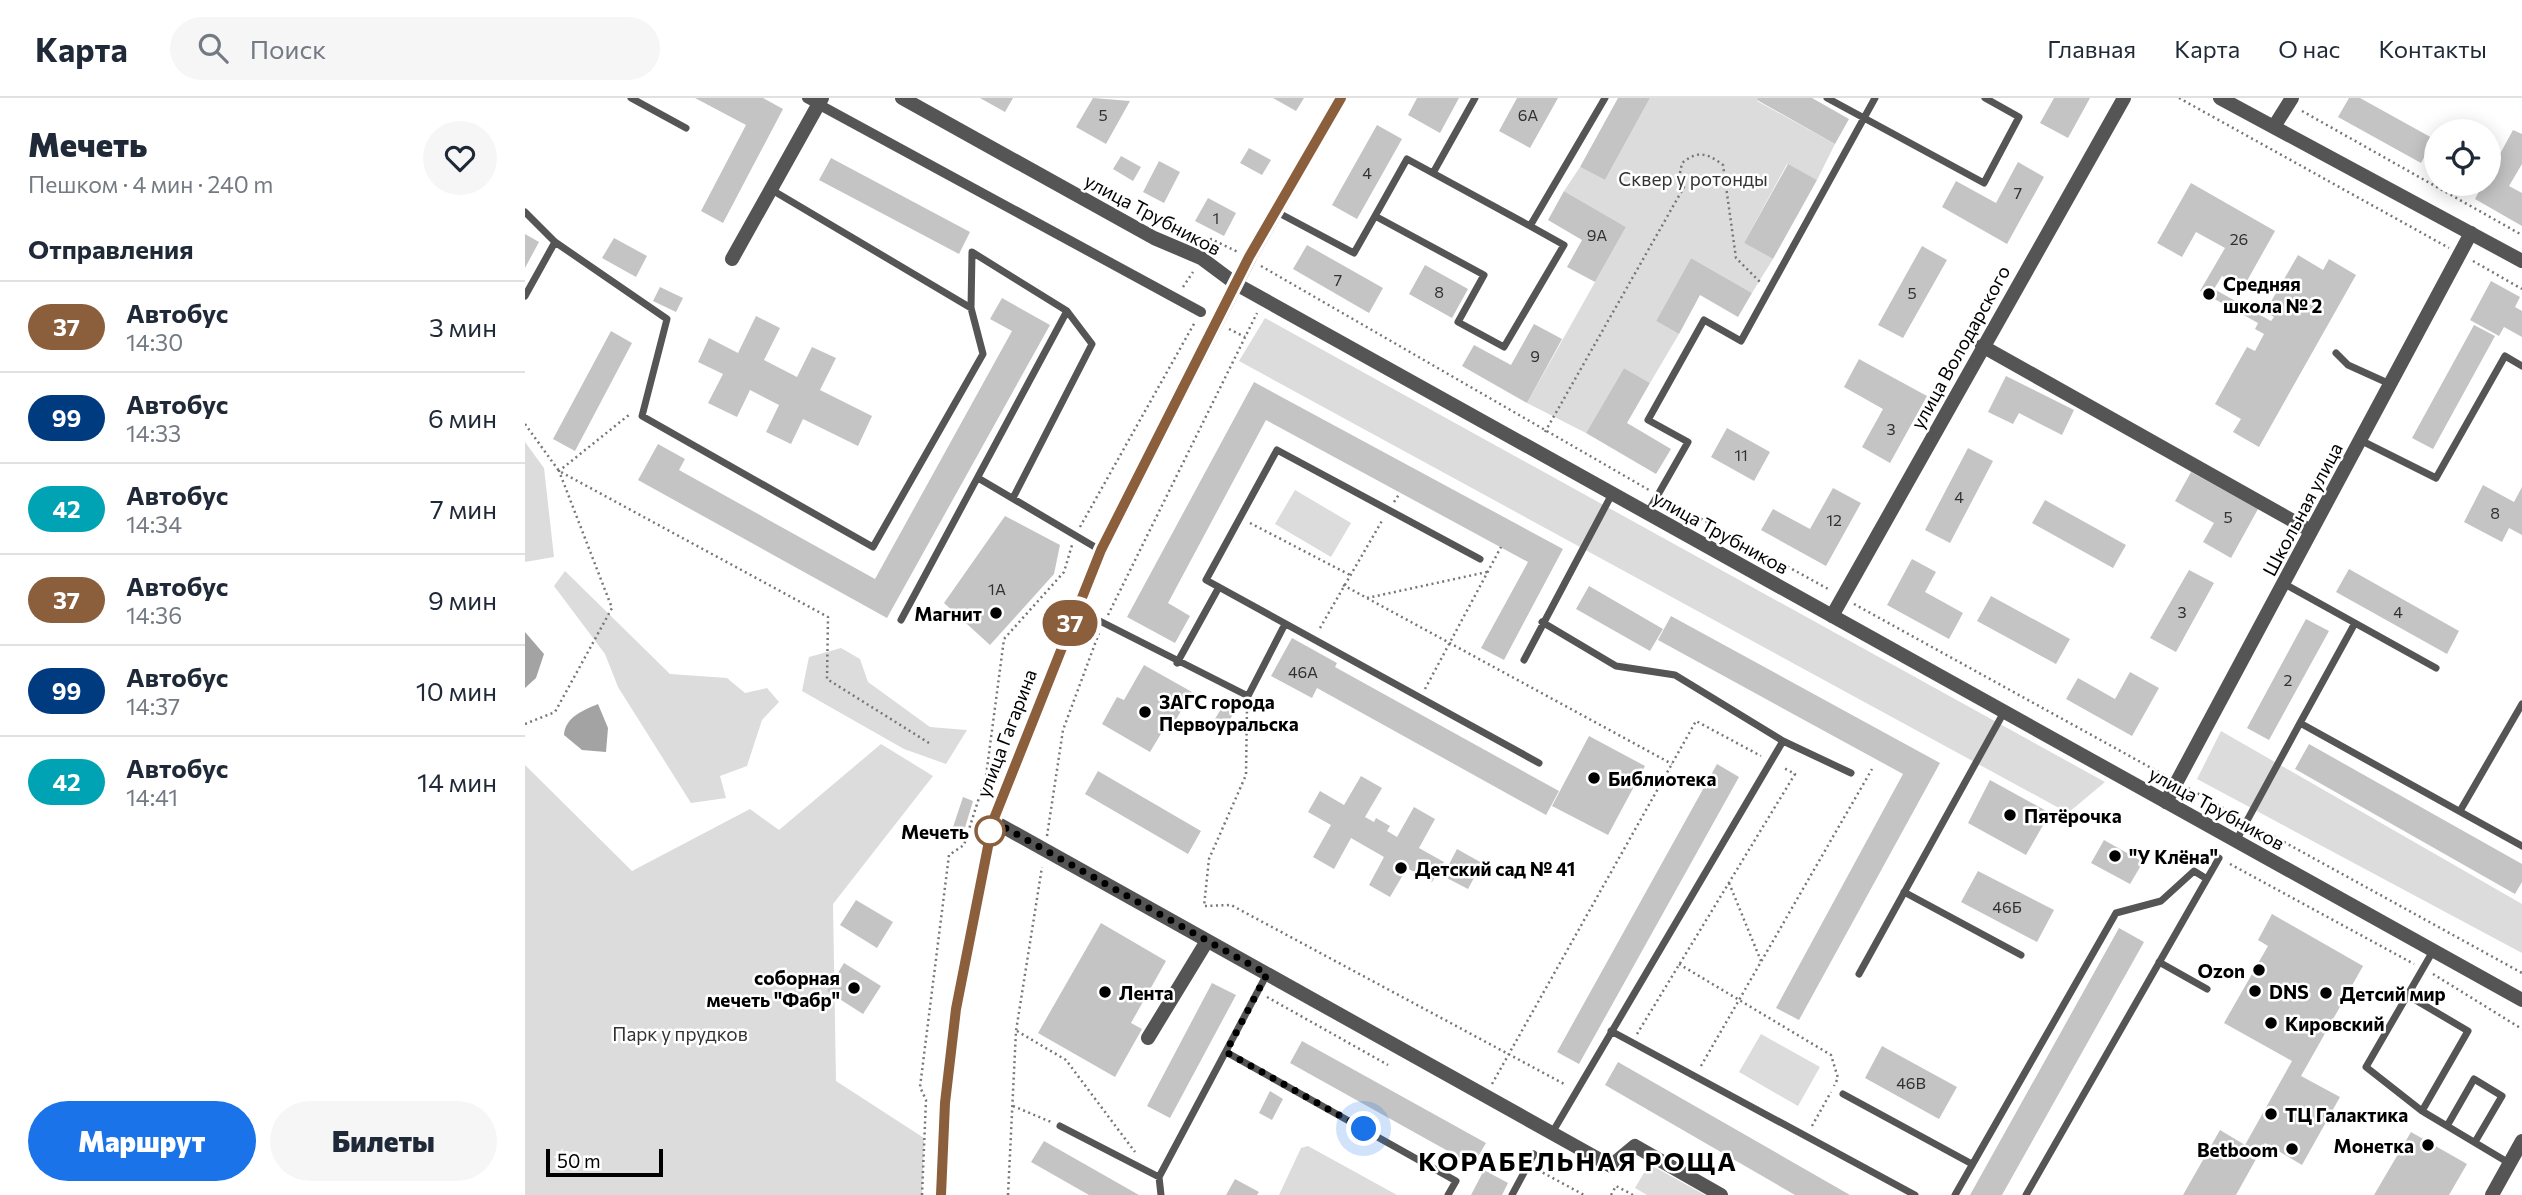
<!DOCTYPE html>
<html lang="ru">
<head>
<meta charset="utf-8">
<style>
	:root { --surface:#fff; --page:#f6f6f7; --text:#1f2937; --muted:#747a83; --line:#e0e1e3; --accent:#1a73e8 }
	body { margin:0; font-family:Commissioner,sans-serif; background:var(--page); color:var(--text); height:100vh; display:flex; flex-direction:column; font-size:26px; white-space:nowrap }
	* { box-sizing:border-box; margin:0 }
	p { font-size:23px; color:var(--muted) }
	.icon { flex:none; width:38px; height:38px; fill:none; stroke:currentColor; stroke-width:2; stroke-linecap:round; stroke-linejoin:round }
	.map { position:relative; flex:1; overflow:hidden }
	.panel { display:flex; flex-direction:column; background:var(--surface); width:525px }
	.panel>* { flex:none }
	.badge { padding:0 14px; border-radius:23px; font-size:24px; line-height:46px }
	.tools { position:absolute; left:1899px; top:21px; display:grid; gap:14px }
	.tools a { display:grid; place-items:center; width:77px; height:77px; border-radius:50%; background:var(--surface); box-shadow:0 4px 18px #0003; font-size:35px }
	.scale { position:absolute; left:21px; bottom:18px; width:117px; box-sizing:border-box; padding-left:7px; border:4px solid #000; border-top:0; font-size:19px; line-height:24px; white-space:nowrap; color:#000; -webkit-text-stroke:5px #fff; paint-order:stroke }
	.you { position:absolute; width:35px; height:35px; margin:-18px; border:5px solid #fff; border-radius:50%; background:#1a73e8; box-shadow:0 0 0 10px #1a73e833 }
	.map>.badge { position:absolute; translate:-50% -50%; box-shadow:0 0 0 4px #fff }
	h2 { padding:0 28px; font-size:26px; line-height:63px }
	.round { display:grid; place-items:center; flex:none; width:74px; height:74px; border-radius:37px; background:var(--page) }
	.headline { display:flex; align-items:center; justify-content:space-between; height:119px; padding:0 28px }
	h1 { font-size:33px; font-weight:800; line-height:52px }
	.primary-button { display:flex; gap:14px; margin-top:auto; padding:14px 28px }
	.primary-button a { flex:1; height:80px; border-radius:42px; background:var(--accent); color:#fff; font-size:28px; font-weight:800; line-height:80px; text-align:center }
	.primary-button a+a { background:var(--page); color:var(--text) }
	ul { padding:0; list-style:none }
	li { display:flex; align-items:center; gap:21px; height:91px; padding:0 28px; border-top:2px solid var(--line) }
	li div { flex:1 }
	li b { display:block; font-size:26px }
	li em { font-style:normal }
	li .badge { min-width:77px; font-weight:700; text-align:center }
	header { display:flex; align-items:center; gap:42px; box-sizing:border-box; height:98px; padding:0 35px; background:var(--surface); border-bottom:2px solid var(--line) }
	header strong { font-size:33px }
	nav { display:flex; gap:38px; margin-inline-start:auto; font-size:24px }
	.search { width:490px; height:63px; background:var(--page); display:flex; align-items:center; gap:18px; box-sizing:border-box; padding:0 24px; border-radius:38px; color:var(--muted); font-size:26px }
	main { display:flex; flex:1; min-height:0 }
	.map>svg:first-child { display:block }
</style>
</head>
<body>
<header>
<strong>Карта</strong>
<div class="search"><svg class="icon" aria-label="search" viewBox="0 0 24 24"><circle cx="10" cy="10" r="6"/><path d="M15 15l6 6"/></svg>Поиск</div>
<nav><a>Главная</a><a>Карта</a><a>О нас</a><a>Контакты</a></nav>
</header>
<main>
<section class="panel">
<div class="headline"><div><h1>Мечеть</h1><p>Пешком · 4 мин · 240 m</p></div><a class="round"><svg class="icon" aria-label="heart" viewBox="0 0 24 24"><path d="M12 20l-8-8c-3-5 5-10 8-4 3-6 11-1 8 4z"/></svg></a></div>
<h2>Отправления</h2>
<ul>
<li><span class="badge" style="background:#8b5e3c;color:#fff">37</span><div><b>Автобус</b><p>14:30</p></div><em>3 мин</em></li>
<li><span class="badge" style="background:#003b80;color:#fff">99</span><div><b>Автобус</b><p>14:33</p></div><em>6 мин</em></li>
<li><span class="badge" style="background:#00a3b4;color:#fff">42</span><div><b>Автобус</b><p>14:34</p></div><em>7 мин</em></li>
<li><span class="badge" style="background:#8b5e3c;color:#fff">37</span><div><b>Автобус</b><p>14:36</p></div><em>9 мин</em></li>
<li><span class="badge" style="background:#003b80;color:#fff">99</span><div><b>Автобус</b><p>14:37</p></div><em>10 мин</em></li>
<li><span class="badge" style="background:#00a3b4;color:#fff">42</span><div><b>Автобус</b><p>14:41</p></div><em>14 мин</em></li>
</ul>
<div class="primary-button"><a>Маршрут</a><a>Билеты</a></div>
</section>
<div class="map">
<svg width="1997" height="1097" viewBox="0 0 1997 1097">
	<rect width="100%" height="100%" fill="#fff"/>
	<path fill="#dcdcdc" d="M1125 0H1233L1232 3 1310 46 1292 82 1262 66 1219 145 1248 161 1227 195 1166 160 1131 223 1154 236 1125 285 1099 270 1061 335 1002 305 1101 129 1039 93 1055 69 1080 82Z
		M740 220 1580 684 1543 715 714 263Z
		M0 344 19 370 29 459 0 464Z
		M770 392 826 425 806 459 750 426Z
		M40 473 145 576 202 580 220 595 242 590 254 604 237 622 222 668 195 678 201 700 166 705 93 589 80 556 29 488Z
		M316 550 335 561 343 584 405 629 442 632 421 666 379 651 277 593 284 559Z
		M1696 633 1997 806V855L1672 681Z
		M356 646 408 678 308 806 311 983 399 1040 397 1097H0V667L107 773 225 711 254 732Z
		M1236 936 1295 969 1273 1008 1214 974Z
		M783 1048 872 1097H754L776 1050Z
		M1124 1066 1180 1097H1122L1110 1090Z"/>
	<path fill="#a3a3a3" d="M0 534 19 556 11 580 0 590Z
		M73 606 83 630 81 654 57 652 39 637C40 619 59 612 73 606Z"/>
	<path fill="#c4c4c4" d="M170 0H238L258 11 198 125 176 113 221 27Z
		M455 0H488L480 14Z
		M568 0 605 3 581 46 551 29Z
		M748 0H779L771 13Z
		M892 0H934L915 35 883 17Z
		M992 0H1033L1005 50 974 33Z
		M1093 0H1125L1080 82 1055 69Z
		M1233 0H1287L1324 21 1310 46 1232 2Z
		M1529 0H1565L1543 40 1515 25Z
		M1824 0H1835L1909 41 1896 65 1813 19Z
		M852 27 877 41 832 121 807 107Z
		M1988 32 1997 36V66L1984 88 1997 95V128L1950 101 1958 86H1964V76Z
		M724 50 746 62 737 77 715 65Z
		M596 58 616 69 608 83 588 71Z
		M306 60 445 134 434 156 294 82Z
		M634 63 655 74 639 105 618 94Z
		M1493 64 1519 79 1482 146 1417 109 1431 83 1471 105Z
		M1263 66 1292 82 1248 161 1219 145Z
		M1666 85 1750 133 1718 190 1697 178 1689 191 1746 223 1749 219 1740 214 1773 157 1798 172 1804 161 1831 177 1734 349 1708 334 1716 321 1690 306 1722 249 1730 253 1739 236 1730 231 1733 225 1675 193 1700 150 1671 134 1657 159 1632 145Z
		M1039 93 1101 129 1070 184 1042 169 1057 142 1023 122Z
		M683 100 711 115 699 138 670 123Z
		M0 136 14 144 0 170Z
		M89 140 122 158 111 179 77 160Z
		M782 147 858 190 844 215 768 171Z
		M1397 148 1422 162 1378 240 1353 227Z
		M1166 160 1227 195 1213 219 1175 197 1154 236 1131 223Z
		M900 167 943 191 927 220 884 196Z
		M1966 183 1995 199 1990 209 1997 213V239L1979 229 1974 238 1945 222Z
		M135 189 158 200 151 214 128 203Z
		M477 200 525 227 362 520 113 382 133 346 160 361 154 372 350 481 487 233 465 221Z
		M231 218 255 230 239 262 272 279 287 249 311 260 295 292 347 318 333 348 278 321 266 346 241 334 254 307 225 292 212 319 183 305 198 276 173 264 184 240 213 255Z
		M1009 226 1037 241 1002 305 937 268 949 247 986 267Z
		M1949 227 1970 238 1908 351 1887 340Z
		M86 233 107 245 50 353 28 341Z
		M1334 261 1402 298 1365 365 1337 349 1358 311 1319 289Z
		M1099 270 1125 285 1102 325 1146 351 1131 376 1061 335Z
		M1481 278 1549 312 1537 337 1494 315 1488 326 1463 314Z
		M729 284 1038 451 979 562 956 550 1003 464 741 322 643 505 665 518 650 545 602 519Z
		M1202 330 1245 354 1229 383 1186 359Z
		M1443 350 1468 363 1425 445 1400 432Z
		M1666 374 1733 411 1706 460 1678 444 1689 425 1650 403Z
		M1958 387 1989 404 1997 389V437L1984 430 1977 444 1939 424Z
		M1308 390 1336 405 1301 468 1236 432 1248 411 1285 431Z
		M1520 402 1601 447 1588 470 1507 425Z
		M480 418 535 447 529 476 465 547 419 505Z
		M1387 461 1411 474 1400 494 1438 515 1424 541 1362 507Z
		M1824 471 1934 533 1922 556 1811 494Z
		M1664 472 1689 485 1651 554 1625 540Z
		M1064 488 1138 531 1125 553 1051 511Z
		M1466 498 1545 541 1531 566 1452 523Z
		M1146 518 1415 665 1274 922 1251 910 1378 676 1133 542Z
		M1781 521 1804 533 1744 642 1722 630Z
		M767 540 812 565 810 569 1034 693 1021 717 792 590 787 600 746 578Z
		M619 567 667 594 645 632 640 629 625 654 577 626 592 599 599 602Z
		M1605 574 1634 590 1607 638 1541 601 1553 580 1590 601Z
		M703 599 714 605 702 627 690 621Z
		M1064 638 1120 668 1083 737 1027 708Z
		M1784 646 1997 766V784L1990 796 1770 671Z
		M1192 666 1214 679 1054 966 1032 954Z
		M573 673 676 733 663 756 560 696Z
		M836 678 857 690 840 719 849 724 851 720 865 728 862 733 872 739 889 709 910 721 894 750 919 764 907 784 882 770 865 799 844 787 859 759 826 740 809 771 788 759 806 727 783 714 795 693 819 707Z
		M1465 682 1525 715 1501 757 1443 725Z
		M438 699 448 703 439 733 428 729Z
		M1579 742 1618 764 1605 786 1566 765Z
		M932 751 957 765 943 791 918 778Z
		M1453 773 1529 812 1512 844 1436 804Z
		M331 802 368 824 352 850 315 827Z
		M1747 816 1838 868 1776 978 1815 999 1777 1067 1740 1045 1711 1097H1658L1695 1032 1720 1047 1767 963 1699 925 1743 848 1733 842Z
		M576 825 641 863 606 925 617 931 590 979 513 935Z
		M1594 830 1619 844 1477 1097H1445Z
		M319 865 356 888 338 916 302 893Z
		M687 885 711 897 645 1020 622 1008Z
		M777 943 961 1045 948 1067 765 965Z
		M1357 948 1432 989 1414 1021 1340 980Z
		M1093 964 1325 1097H1270L1080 987Z
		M745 993 758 1001 747 1022 734 1015Z
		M1886 1034 1942 1066 1924 1097H1849Z
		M519 1043 614 1097H564L506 1064Z
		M959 1072 983 1085 977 1097H946Z
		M710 1081 734 1094 732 1097H701Z"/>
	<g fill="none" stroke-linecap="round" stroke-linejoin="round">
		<path stroke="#777" stroke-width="2.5" stroke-dasharray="2 3.5" stroke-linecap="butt" d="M1654 0 1924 150
			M1777 13 1997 137
			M683 147 686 141 713 154
			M1948 163 1997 191
			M736 168 1124 392
			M658 189 668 174
			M704 231 720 239
			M0 326 34 373 303 519 302 581 404 645
			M1020 334 1159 89 1154 80 1157 65C1173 52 1182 55 1198 67L1211 160 1235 184
			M1142 402 1305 492
			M869 404 875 395
			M725 425 825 477
			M555 429 670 224
			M818 487 1147 666
			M842 500 962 474
			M1329 506 1639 677
			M583 517 732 215
			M795 530 858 421
			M900 591 976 449
			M722 608 721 677 684 761 679 808 706 807 1041 987
			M0 626 30 614 87 510 34 373 105 316
			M1663 690 1712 718
			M1730 728 1997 875
			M522 738 538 632 574 535
			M1705 766 1889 866
			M1204 785 1236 863
			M1154 866 1306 957 1313 980 1309 988
			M1908 876 1997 931
			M742 899 863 967
			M492 933 541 962 610 1054
			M1112 936 1270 676 1257 669
			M1176 968 1347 671
			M967 986 1171 623 1236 658
			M488 1008 526 1024
			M1287 1028 1306 994
			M1013 1072 1059 1097
			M397 1097 401 1002 395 989 424 757 439 747 461 678 479 541 539 474 547 447
			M483 1097 491 933 517 769
			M1086 1097 1091 1088 1108 1097"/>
		<path stroke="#555" stroke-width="7" d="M106 0 161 30
			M1302 0 1459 85 1494 19 1460 0
			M908 75 950 0
			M247 92 446 210
			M0 114 30 144 142 221 117 318 348 449 458 256 446 210 447 154 542 213 567 246 488 400
			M752 114 829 155 850 118 959 177 933 224 979 249 1039 147 1005 128 1080 0
			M850 118 882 61 1005 128
			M0 198 30 144
			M1811 255 1823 267 1865 286
			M1835 342 1911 380 1980 258 1997 268
			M453 380 575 452
			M1122 416 1163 344 1123 322 1179 222 1216 243 1350 0
			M955 461 752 352 681 482 1014 665
			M1758 485 1911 570
			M551 511 723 598 760 526
			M376 522 542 213
			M1017 524 1091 568 1150 577 1258 643 1326 675
			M999 562 1087 396
			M652 565 694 489
			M1775 625 1830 525
			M1935 713 1997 606
			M1711 743 1775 625 1997 748
			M1379 794 1496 857
			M1634 864 1682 891
			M1334 876 1479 614
			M1882 897 1943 933 1897 1013 1984 1065
			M1086 933 1390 1097
			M701 954 931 1083 923 1097
			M1318 996 1447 1066
			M1897 1013 1841 969 1908 853
			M535 1028 634 1079 742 876
			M1922 1028 1949 981 1977 998 1950 1044
			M1027 1035 1258 643
			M634 1079 636 1097
			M987 1097 1009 1056
			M1430 1097 1591 815 1636 803 1669 773 1682 781
			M1501 1097 1694 760"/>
		<path stroke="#555" stroke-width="10" d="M282 0 676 214"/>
		<path stroke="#555" stroke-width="14" d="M1750 27 1767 0
			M207 161 297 0
			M1457 248 1786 433
			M1307 518 1599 0
			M1641 704 1946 135
			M468 723 1086 1068 1110 1048 1196 1097
			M623 940 682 843"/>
		<path stroke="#555" stroke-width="14" d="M377 0 629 140 676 160 711 186 1997 902
			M1695 0 1997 163
			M416 1097 420 1005 431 911 468 723 576 452 725 159 816 0
			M1967 1097 1997 1043"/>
	</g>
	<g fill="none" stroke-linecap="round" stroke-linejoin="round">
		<g stroke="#fff" stroke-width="16">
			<path id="line" d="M416 1097 420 1005 431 911 468 723 576 452 724 159 816 0"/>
		</g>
		<use href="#line" stroke="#8b5e3c" stroke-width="10"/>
		<path stroke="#000" stroke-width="7" stroke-dasharray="0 12.6" d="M465 733 468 723 742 876 701 954 839 1031"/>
	</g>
	<g fill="#000" stroke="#fff" stroke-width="2.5">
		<circle cx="1684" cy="196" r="7"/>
		<circle cx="471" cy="515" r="7"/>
		<circle cx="620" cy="614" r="7"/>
		<circle cx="1069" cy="680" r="7"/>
		<circle cx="1485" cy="717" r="7"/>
		<circle cx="1590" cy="758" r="7"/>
		<circle cx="876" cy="770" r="7"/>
		<circle cx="1734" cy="872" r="7"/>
		<circle cx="329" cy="890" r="7"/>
		<circle cx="1730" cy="893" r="7"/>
		<circle cx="580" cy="894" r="7"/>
		<circle cx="1801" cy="895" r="7"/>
		<circle cx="1746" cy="925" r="7"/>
		<circle cx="1746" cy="1016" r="7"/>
		<circle cx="1903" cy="1047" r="7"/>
		<circle cx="1767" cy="1051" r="7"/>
	</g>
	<circle fill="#fff" stroke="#8b5e3c" stroke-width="3.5" cx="465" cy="733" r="14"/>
	<g text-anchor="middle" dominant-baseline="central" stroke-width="5" stroke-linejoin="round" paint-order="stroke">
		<g font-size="16" fill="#313131">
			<text x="578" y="16">5</text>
			<text x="1003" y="16">6А</text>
			<text x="842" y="74">4</text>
			<text x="1493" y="94">7</text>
			<text x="691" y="119">1</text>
			<text x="1072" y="136">9А</text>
			<text x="1714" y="140">26</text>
			<text x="813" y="181">7</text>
			<text x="914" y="193">8</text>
			<text x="1387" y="194">5</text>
			<text x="1010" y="257">9</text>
			<text x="1366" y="330">3</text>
			<text x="1216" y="356">11</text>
			<text x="1434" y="398">4</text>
			<text x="1970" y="414">8</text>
			<text x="1703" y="418">5</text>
			<text x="1309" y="421">12</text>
			<text x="472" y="490">1А</text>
			<text x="1657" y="513">3</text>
			<text x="1873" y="513">4</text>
			<text x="778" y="573">46А</text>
			<text x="1763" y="581">2</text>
			<text x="1482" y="808">46Б</text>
			<text x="1386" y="984">46В</text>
		</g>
		<g font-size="19" fill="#333" stroke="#fff">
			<text x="1168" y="80">Сквер у ротонды</text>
			<text x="155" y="935">Парк у прудков</text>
		</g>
		<g font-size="19" fill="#000" stroke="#fff">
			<text transform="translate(628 116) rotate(28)">улица Трубников</text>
			<text transform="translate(1435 249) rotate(-61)">улица Володарского</text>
			<text transform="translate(1777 411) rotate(-62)">Школьная улица</text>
			<text transform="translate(1196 434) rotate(29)">улица Трубников</text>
			<text transform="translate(481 635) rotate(-69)">улица Гагарина</text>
			<text transform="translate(1692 710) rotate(29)">улица Трубников</text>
		</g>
		<g font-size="19" font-weight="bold" fill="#000" stroke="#fff" text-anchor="start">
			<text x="1698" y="185">Средняя<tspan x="1698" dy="22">школа № 2</tspan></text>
			<text x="457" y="515" text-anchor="end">Магнит</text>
			<text x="634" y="603">ЗАГС города<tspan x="634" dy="22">Первоуральска</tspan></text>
			<text x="1083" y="680">Библиотека</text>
			<text x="1499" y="717">Пятёрочка</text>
			<text x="1604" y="758">"У Клёна"</text>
			<text x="890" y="770">Детский сад № 41</text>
			<text x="1720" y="872" text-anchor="end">Ozon</text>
			<text x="315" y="879" text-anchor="end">соборная<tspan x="315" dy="22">мечеть "Фабр"</tspan></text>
			<text x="1744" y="893">DNS</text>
			<text x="594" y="894">Лента</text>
			<text x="1815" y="895">Детсий мир</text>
			<text x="1760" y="925">Кировский</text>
			<text x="1760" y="1016">ТЦ Галактика</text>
			<text x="1889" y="1047" text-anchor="end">Монетка</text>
			<text x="1753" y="1051" text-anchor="end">Betboom</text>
		</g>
		<g font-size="19" font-weight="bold" fill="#000" stroke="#fff" text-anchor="end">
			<text x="444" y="733">Мечеть</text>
		</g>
		<g font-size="26" font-weight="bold" letter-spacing="2" fill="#000" stroke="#fff">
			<text x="1053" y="1062">КОРАБЕЛЬНАЯ РОЩА</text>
		</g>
	</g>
</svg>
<div class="tools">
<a><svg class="icon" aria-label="locate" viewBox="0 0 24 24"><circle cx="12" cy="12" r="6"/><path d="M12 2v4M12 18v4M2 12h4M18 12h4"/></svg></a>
</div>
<div class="scale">50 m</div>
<div class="you" style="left:839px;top:1031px"></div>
<b class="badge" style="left:545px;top:525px;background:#8b5e3c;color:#fff">37</b>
</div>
</main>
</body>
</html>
